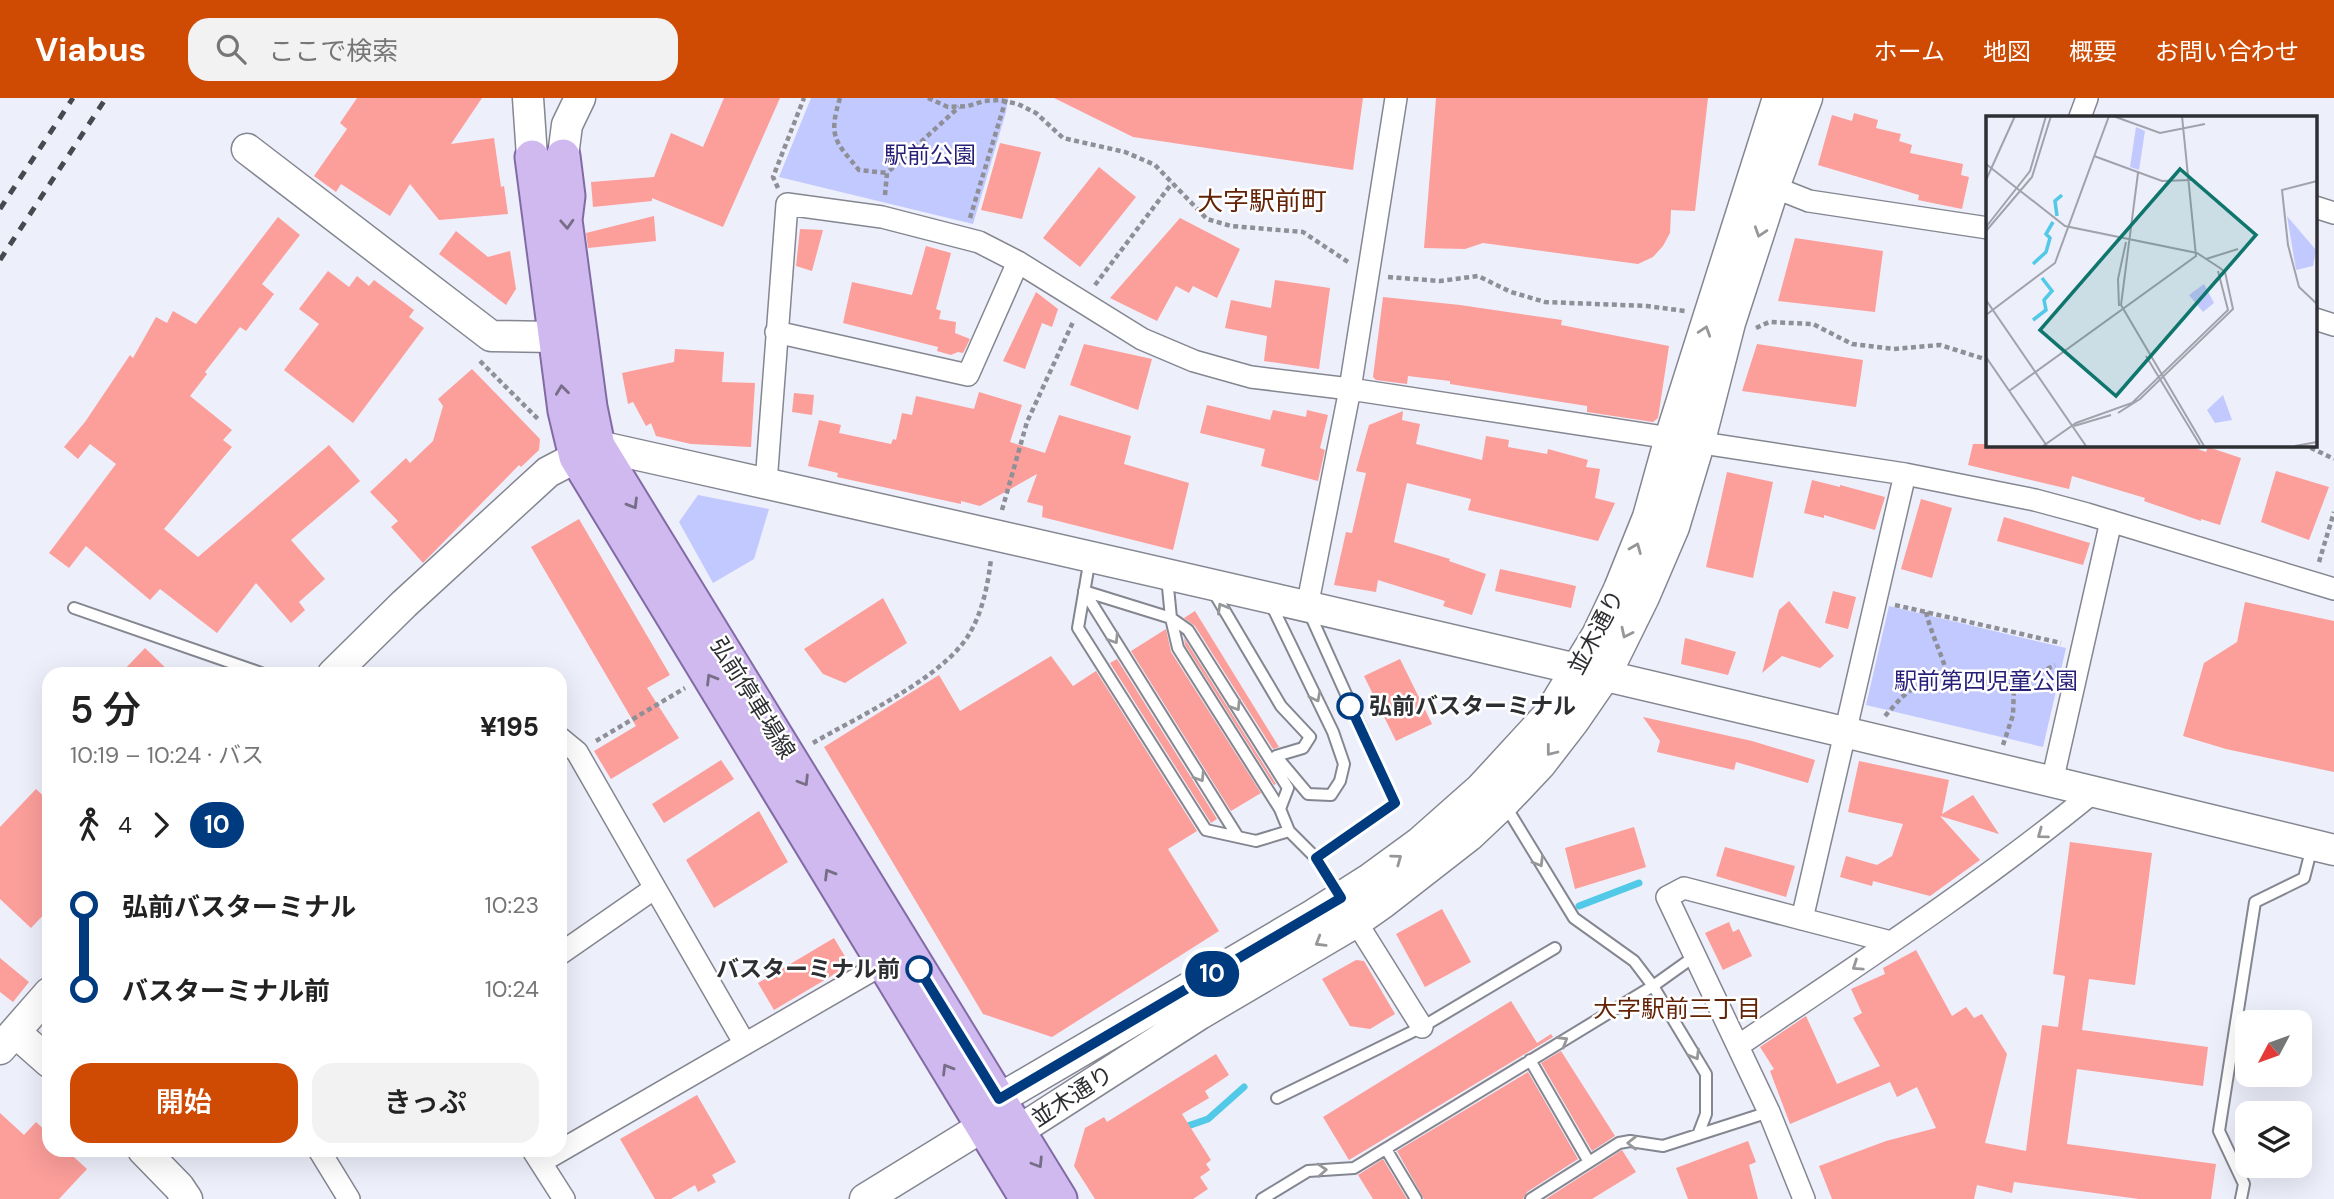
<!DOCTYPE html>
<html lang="ja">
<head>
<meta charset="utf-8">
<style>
	:root { --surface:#fff; --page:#f2f2f2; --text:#222; --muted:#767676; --accent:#cf4a02 }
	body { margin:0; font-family:"DM Sans","Noto Sans JP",sans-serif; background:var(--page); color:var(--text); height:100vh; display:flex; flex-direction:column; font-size:26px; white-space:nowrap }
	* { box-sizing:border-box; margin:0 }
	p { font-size:23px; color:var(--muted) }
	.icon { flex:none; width:38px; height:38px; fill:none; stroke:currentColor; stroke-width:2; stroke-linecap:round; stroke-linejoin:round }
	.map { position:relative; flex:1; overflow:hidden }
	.panel { position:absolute; left:42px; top:569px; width:525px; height:490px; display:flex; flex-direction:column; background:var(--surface); border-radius:21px; box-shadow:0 7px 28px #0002 }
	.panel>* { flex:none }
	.badge { padding:0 14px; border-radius:23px; font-size:24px; line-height:46px }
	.needle { width:46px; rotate:229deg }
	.fabs { position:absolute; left:2235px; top:912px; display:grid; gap:14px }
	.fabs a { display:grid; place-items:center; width:77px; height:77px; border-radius:14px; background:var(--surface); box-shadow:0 7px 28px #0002; font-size:35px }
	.map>.badge { position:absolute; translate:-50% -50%; box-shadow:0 0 0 4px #fff }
	.legs { display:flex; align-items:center; gap:10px; height:77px; padding:0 28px; font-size:23px }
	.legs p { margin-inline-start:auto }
	.overview { display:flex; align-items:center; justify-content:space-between; height:119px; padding:0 28px }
	h1 { font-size:38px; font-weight:600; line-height:52px }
	.primary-button { display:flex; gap:14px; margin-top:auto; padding:14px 28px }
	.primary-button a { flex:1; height:80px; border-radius:21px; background:var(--accent); color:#fff; font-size:28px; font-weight:600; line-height:80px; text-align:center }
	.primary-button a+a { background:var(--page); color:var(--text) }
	ul { padding:0 28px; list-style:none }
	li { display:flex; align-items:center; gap:24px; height:84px; font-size:26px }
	li i { display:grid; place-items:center; width:10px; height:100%; margin:0 9px; background:currentColor }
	li i::after { content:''; width:18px; height:18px; margin:-9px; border:5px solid; border-radius:50%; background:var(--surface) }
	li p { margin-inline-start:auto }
	li:first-child i { background:linear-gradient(#0000 50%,currentColor 0) }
	li:last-child i { background:linear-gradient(currentColor 50%,#0000 0) }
	header { display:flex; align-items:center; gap:42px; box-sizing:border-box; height:98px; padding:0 35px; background:var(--accent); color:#fff }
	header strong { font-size:33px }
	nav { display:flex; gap:38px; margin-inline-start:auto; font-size:24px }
	.search { width:490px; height:63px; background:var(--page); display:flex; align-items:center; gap:18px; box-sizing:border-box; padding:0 24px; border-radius:21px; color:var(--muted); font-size:26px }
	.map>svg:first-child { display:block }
</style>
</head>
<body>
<header>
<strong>Viabus</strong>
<div class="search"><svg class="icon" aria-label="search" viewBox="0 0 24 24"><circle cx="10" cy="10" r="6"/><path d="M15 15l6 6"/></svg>ここで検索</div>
<nav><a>ホーム</a><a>地図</a><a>概要</a><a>お問い合わせ</a></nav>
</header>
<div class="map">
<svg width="2334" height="1101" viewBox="0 0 2334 1101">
	<rect width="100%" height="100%" fill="#edeffb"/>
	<path fill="#c2c9fe" d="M811 0H1008L1006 14 973 126 779 79Z
		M698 397 769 411 754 461 713 485 679 424Z
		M1889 508 2066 550 2043 649 1866 607Z"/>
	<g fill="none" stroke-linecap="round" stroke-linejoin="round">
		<path stroke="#51c9e7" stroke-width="7" d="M1579 808 1639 785
			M1182 1030 1208 1021 1244 989"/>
	</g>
	<path fill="#fc9e9a" d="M357 0H482L451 46 494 40 501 89 504 88 508 116 439 122 410 86 390 118 341 86 336 94 314 78 347 31 340 25Z
		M724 0H780L723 129 652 100V103L593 109 591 84 654 79 671 35 703 49Z
		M1054 0H1363L1353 72 1133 39Z
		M1436 0H1708L1695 113 1671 112 1670 135 1663 148 1653 159 1638 166 1483 145 1465 151 1424 150Z
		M1854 15 1878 22 1876 30 1901 36 1899 43 1912 47 1910 55 1963 66 1961 77 1969 79 1962 111 1918 102 1919 97 1818 67 1832 17 1852 23Z
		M1000 45 1041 54 1022 121 981 112Z
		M1099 69 1136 99 1080 169 1043 140Z
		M654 118 656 143 588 150 586 135Z
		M278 119 300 137 262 186 274 196 246 233 240 229 205 274 207 276 190 298 232 332 223 342 232 349 164 431 198 459 329 347 360 383 291 442 325 481 299 504 305 512 291 525 256 485 217 535 160 491 150 502 86 448 69 470 49 455 116 366 90 346 78 361 64 349 85 324 130 257 133 260 156 219 167 225 173 213 196 226Z
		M1180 120 1240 151 1217 200 1193 188 1189 195 1176 188 1157 223 1110 200Z
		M800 131 823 132 812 173 796 168Z
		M456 133 488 159 510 153 516 191 506 207 439 156Z
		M1795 140 1883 153 1875 214 1778 203Z
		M926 148 951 155 936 211 941 213 939 221 956 224 955 235 970 241 963 255 958 254 951 257 937 253 938 249 843 225 852 184 912 197Z
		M328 173 349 189 357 178 369 188 374 182 414 212 409 219 424 230 353 325 284 272 319 226 299 211Z
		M1275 182 1330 190 1319 271 1264 263 1267 238 1225 230 1231 202 1271 210Z
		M1036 194 1058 211 1052 229 1042 225 1025 271 1003 263Z
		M1383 199 1460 207 1562 222 1561 227 1669 248 1658 320 1653 324 1587 314V308L1450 286V283L1408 278 1407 286 1376 282 1373 279Z
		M1084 246 1152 261 1138 312 1070 287Z
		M1757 246 1863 262 1856 309 1742 293Z
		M675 251 724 254 722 284 755 285 751 349 691 346 656 338 651 325 646 328 633 304 628 306 622 275 674 264Z
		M472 271 540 341 539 352 521 369 519 367 423 465 391 429 398 423 370 394 406 360 410 365 433 343 443 308 438 301Z
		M979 294 1022 307 1010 344 1045 355 1059 317 1131 338 1124 366 1189 385 1173 452 1042 419 1043 408 1027 404 1037 376 980 408 961 403V406L837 379 838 375 808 368 819 322 841 327 839 335 891 346 893 341 896 342 902 315 912 317 916 298 974 311Z
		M794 295 814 297 812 317 792 314Z
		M1207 307 1270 322 1273 312 1306 319 1307 312 1328 317 1320 350 1325 352 1318 383 1261 368 1265 351 1200 335Z
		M1403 313 1402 322 1420 326 1416 346 1482 362 1486 338 1509 342 1508 349 1547 356 1548 351 1588 362 1586 369 1600 371 1595 400 1615 405 1598 443 1468 412 1471 401 1407 385 1394 444 1450 461 1449 463 1486 476 1472 517 1443 508 1445 503 1378 482 1376 494 1334 487 1346 434 1352 435 1366 375 1356 373 1369 327Z
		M1973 346H2184L2206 354 2208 349 2241 360 2220 427 2201 421V423L2144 403 2145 400 2072 378 2069 391 1968 367Z
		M2276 373 2329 389 2309 442 2261 424Z
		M1727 374 1773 384 1753 480 1706 469Z
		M1812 382 1840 389V387L1885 399 1875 432 1824 417V420L1804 415Z
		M1921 401 1952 410 1932 480 1901 471Z
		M2004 419 2090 445 2083 467 1997 443Z
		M579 421 670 577 647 590 679 640 611 681 594 653 636 628 531 449Z
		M1500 471 1576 488 1571 510 1495 493Z
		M1833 493 1856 499 1848 531 1825 525Z
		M883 500 907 545 845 585 823 576 804 551Z
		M1789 503 1834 558 1820 570 1782 558 1762 575 1779 512Z
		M2245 504 2334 523V674L2226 651 2183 638 2204 565 2237 544Z
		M1195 513 1279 649 1273 651 1195 528 1184 520Z
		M1166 531 1171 554 1261 695 1231 713 1131 553Z
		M1184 540 1276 686 1274 687 1185 547Z
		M1685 540 1736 554 1728 577 1681 566Z
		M145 550 172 576H120Z
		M1051 558 1073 588 1096 573 1197 733 1168 751 1219 833 1052 939 983 916 824 649 939 577 960 613Z
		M1117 561 1217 721 1211 725 1110 565Z
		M1400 561 1432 626 1396 643 1364 578Z
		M1643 619 1752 643 1815 662 1808 685 1736 664 1734 672 1657 654 1660 643Z
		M721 662 734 681 664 725 652 706Z
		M1859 663 1949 682 1942 716 1973 697 1999 736 1940 718 1980 762 1930 798 1873 783 1872 788 1840 779 1846 758 1877 767 1892 758 1903 726 1848 714Z
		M36 691 49 703V811L31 830 0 801V729Z
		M759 713 788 764 714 810 686 762Z
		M1634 729 1646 769 1575 791 1565 750Z
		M2070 744 2152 755 2135 887 2089 881 2082 932 2208 949 2203 988 2077 971 2067 1046 2216 1066 2211 1101H2139L2014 1084 2012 1095 1977 1087 1974 1101H1832L1819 1068 1886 1043 1936 1030 1917 989 1897 999 1890 984 1790 1026 1770 973 1774 971 1760 949 1806 918 1837 986 1880 968 1853 920 1862 915 1851 891 1885 876 1883 870 1916 852 1952 918 1966 909 1974 920 1982 916 2007 956 1985 1045 2026 1053 2042 927 2058 929 2065 878 2053 876Z
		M1725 749 1795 768 1786 799 1716 778Z
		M1442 811 1471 864 1425 889 1396 836Z
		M1729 824 1733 834 1739 831 1752 858 1723 872 1705 835Z
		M834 840 850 867 774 912 758 885Z
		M0 860 29 884 13 904 0 894Z
		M1356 862 1364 863 1395 916 1370 931 1350 928 1322 881Z
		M1511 903 1537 945 1551 936 1553 939 1349 1062 1323 1019Z
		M1561 953 1615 1038 1592 1053 1541 965Z
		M1216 956 1229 977 1205 993 1209 1000 1182 1016 1211 1062 1206 1066 1210 1072 1200 1079 1208 1091 1193 1101H1095L1074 1068 1085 1030 1104 1019 1107 1024Z
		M1528 974 1578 1061 1527 1094 1523 1101H1424L1397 1053Z
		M697 997 736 1064 712 1077 716 1084 698 1094 695 1087 671 1101H655L620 1041Z
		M0 1015 24 1037 36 1024 49 1036V1052H66L87 1071 59 1101H0Z
		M1748 1043 1756 1064 1749 1067 1758 1101H1688L1676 1070Z
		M1622 1052 1636 1074 1592 1101H1546Z
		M1383 1061 1407 1101H1373L1358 1077Z"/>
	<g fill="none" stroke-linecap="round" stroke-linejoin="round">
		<g stroke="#848690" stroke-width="14">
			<path id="lane" d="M1090 460 1078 530 1206 732 1256 743 1289 733
				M1167 479 1171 520 1178 550 1280 711 1289 733 1316 760 1340 798
				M1084 493 1171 520 1188 532 1288 690 1280 711
				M1084 493 1238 739
				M1213 493 1281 608 1310 639 1303 650 1276 658 1308 696 1331 697 1340 683 1344 666 1333 634 1271 506
				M74 510 264 576
				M1309 514 1395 705 1316 760
				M1505 707 1574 820 1634 863 1653 888 1706 976V1016L1698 1037
				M1530 962 1589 1064
				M1277 1000 1422 929 1555 850
				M1386 1051 1416 1101
				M1262 1101 1308 1073 1354 1070 1653 888 1695 858
				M1531 1101 1619 1045 1630 1043 1663 1048 1769 1014
				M2241 1101 2244 1086 2219 1033 2255 804 2304 780 2312 749"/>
		</g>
		<g stroke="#848690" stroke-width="24">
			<path id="street" d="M2080 19 2087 0
				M1761 84 1809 103 1988 130
				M2315 109 2334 115
				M2315 221 2334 227
				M776 234 968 277 1018 164
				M1905 376 2035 402 2087 416 2334 491
				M766 385 787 106 882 119 979 144 1018 164 1142 241 1194 263 1251 279 1350 291 1905 376 1802 821 1684 790 1667 799 1769 1014 1804 1101
				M1307 509 1350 291 1396 0
				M560 640 577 654 655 790
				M2052 684 2111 423
				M1350 814 1422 929
				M1802 821 1891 844
				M560 856 655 790 745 946
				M1738 948C1859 866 1982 786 2095 693
				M319 1052 349 1101
				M534 1054 564 1101
				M541 1064 883 866"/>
		</g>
		<g stroke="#848690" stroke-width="33">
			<path id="secondary" d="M528 0 532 59
				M247 51 491 238 555 239
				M563 58 567 27 580 0
				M333 576 404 506 548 374 598 348C1178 477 1757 611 2334 752
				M15 934 49 964
				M0 951 49 895
				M996 1030 1018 1033 1200 916 1356 824 1383 805 1469 738 1504 705 1540 667 1574 623 1605 578 1644 499 1674 429 1699 346 1730 225 1774 89 1807 0
				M143 1052 179 1089 187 1101
				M865 1101 982 1029 999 1001 1313 817 1368 782 1420 744 1481 690 1549 616 1597 537 1619 491 1648 419 1670 340 1778 0"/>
		</g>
		<g stroke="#826ba5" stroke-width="37">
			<path id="primary" d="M563 58 568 98 565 122 590 309 598 348 1060 1101
				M532 59 565 313 576 359 1027 1101"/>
		</g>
		<path stroke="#8e8f97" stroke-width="4.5" stroke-dasharray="5 3.5" stroke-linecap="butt" d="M840 0C828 39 835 43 859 72L887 75
			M928 0 948 9 968 8 984 3 999 2 1018 6 1036 15 1063 40 1125 54 1155 67 1207 121 1231 128 1303 134 1348 164
			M778 90 773 79 804 0
			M885 97 887 75 959 9
			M970 120 1006 1
			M1388 179 1440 183 1478 178 1511 194 1545 204 1647 208 1685 213
			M1095 187 1172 85
			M1756 230 1769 224 1813 226 1852 246 1894 251 1940 247 1988 262
			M480 263 538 321
			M2303 346 2334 361
			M1002 412 1027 324 1073 224
			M2319 464 2334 414
			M1895 507 2061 545
			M1926 514C1932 540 1946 563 1950 589
			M1885 618 1902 599 1911 592 1918 589H1960L1988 584 2014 588 2055 567
			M596 643 685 590
			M813 645C857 619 941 581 968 538 982 516 988 487 991 461
			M2003 647 2013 617 2014 588"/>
		<use href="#lane" stroke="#fff" stroke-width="10"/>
		<use href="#street" stroke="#fff" stroke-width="21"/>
		<use href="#secondary" stroke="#fff" stroke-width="30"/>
		<use href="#primary" stroke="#cfb9ee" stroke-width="33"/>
		<path stroke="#48494f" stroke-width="5" stroke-dasharray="9 9" stroke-linecap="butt" d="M0 111 73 0
			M0 162 106 0"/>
	</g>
	<defs><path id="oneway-chevron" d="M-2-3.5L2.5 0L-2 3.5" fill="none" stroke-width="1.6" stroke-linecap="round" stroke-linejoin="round" transform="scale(1.75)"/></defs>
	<g stroke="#766d87">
		<use href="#oneway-chevron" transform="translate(567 126) rotate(87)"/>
		<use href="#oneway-chevron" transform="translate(562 292) rotate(-97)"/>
		<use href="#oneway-chevron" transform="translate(633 406) rotate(59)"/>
		<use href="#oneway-chevron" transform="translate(711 581) rotate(-121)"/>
		<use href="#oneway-chevron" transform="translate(804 683) rotate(58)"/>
		<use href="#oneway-chevron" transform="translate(829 776) rotate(-121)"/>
		<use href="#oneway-chevron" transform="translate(947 971) rotate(-121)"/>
		<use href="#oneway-chevron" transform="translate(1038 1065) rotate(58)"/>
	</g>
	<g stroke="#969799">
		<use href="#oneway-chevron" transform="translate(1760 134) rotate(108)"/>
		<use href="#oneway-chevron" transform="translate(1705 233) rotate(-72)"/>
		<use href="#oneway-chevron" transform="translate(1636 450) rotate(-68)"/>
		<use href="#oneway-chevron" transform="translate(1222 510) rotate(-120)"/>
		<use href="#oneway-chevron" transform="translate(1626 535) rotate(116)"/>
		<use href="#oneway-chevron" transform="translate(1114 541) rotate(58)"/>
		<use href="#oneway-chevron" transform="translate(1316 599) rotate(63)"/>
		<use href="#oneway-chevron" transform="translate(1236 608) rotate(58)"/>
		<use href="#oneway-chevron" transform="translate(1551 653) rotate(128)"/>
		<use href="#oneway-chevron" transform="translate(1200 679) rotate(58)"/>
		<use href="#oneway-chevron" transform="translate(2042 736) rotate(144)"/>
		<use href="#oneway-chevron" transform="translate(1397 761) rotate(-36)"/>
		<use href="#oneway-chevron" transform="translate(1539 764) rotate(59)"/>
		<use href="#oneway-chevron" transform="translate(1320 844) rotate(149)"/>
		<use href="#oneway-chevron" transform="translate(1857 868) rotate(146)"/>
		<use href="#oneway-chevron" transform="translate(1563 943) rotate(-31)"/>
		<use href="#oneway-chevron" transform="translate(1695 957) rotate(59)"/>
		<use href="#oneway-chevron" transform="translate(1632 1045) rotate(-180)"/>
		<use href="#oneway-chevron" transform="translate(1322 1072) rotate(-3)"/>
	</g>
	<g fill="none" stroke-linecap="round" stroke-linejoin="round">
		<g stroke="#fff" stroke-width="16">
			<path id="line-1" d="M919 871 999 1001 1341 800 1316 760 1395 705 1350 608"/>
		</g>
		<use href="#line-1" stroke="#003b80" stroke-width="10"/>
	</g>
	<g fill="#fff" stroke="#003b80" stroke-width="3.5">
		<circle cx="1350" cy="608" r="12"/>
		<circle cx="919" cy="871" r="12"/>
	</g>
	<g text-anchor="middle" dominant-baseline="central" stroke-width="5" stroke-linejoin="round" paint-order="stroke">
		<g font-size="23" fill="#271f78" stroke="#fff">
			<text x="930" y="57">駅前公園</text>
			<text x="1986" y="583">駅前第四児童公園</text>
		</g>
		<g font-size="23" fill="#2e2f33" stroke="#fff">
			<text transform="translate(1596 534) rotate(-62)">並木通り</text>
			<text transform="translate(753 600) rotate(58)">弘前停車場線</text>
			<text transform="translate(1072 998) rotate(-33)">並木通り</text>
		</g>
		<g font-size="23" font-weight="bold" fill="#2e2f33" stroke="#fff" text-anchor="start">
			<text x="1369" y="608">弘前バスターミナル</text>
			<text x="900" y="871" text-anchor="end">バスターミナル前</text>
		</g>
		<g font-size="24" fill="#632307" stroke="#fff">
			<text x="1677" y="910">大字駅前三丁目</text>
		</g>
		<g font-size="26" fill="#632307" stroke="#fff">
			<text x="1262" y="103">大字駅前町</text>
		</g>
	</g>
	<g transform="translate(1986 18)">
		<rect width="331" height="331" fill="#edeffb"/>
		<path d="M150 11 159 15 153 54 144 51ZM301 100 330 134 327 150 310 154ZM218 168 228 187 217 196 203 179ZM237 279 246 304 229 307 221 294Z" fill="#c2c9fe"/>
		<path fill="none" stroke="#51c9e7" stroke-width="3.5" d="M71 100 69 85 76 79M47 148 60 136 64 122 60 118 67 106M47 204 60 194 58 184 66 175 56 162"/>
		<path fill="none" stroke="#a1a2ab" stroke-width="2" d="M127 0 174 17 219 8M108 40 176 65 205 64M0 48 79 110 211 137 234 152M152 57 135 189 218 330M0 64 29 0M331 65 296 74 302 129 313 171 331 188M0 111 44 55 60 0M0 115 46 61 65 0M220 143 252 133M0 184 100 330M133 190 132 163 140 126M0 199 69 147 123 0M160 240 214 329M0 241 61 330M23 275 210 140 196 0M132 297 154 283 247 193 239 156 234 152M88 310 125 299M57 330 90 307 146 287 242 194 232 155M309 330 331 326"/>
		<path fill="#0f766e" fill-opacity="0.15" stroke="#0f766e" stroke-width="3.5" d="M194 53 270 119 130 280 54 214Z"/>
		<rect width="331" height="331" fill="none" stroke="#2e2f33" stroke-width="3.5"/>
	</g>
</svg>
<div class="fabs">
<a><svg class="needle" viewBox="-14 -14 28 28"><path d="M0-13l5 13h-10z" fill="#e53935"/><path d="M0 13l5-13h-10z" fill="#767676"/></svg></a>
<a><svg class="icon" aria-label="layers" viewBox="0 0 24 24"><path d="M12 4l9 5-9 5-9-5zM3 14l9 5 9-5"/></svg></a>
</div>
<b class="badge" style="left:1212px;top:876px;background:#003b80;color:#fff">10</b>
<section class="panel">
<div class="overview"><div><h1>5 分</h1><p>10:19 – 10:24 · バス</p></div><b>¥195</b></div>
<div class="legs"><svg class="icon" aria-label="walk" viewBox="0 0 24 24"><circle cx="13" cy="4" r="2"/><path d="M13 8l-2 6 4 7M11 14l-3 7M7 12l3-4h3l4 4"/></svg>4<svg class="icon" aria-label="forward" viewBox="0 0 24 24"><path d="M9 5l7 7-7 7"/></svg><b class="badge" style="background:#003b80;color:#fff">10</b></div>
<ul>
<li><i style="color:#003b80"></i><b>弘前バスターミナル</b><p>10:23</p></li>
<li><i style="color:#003b80"></i><b>バスターミナル前</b><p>10:24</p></li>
</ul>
<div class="primary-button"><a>開始</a><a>きっぷ</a></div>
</section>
</div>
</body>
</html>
